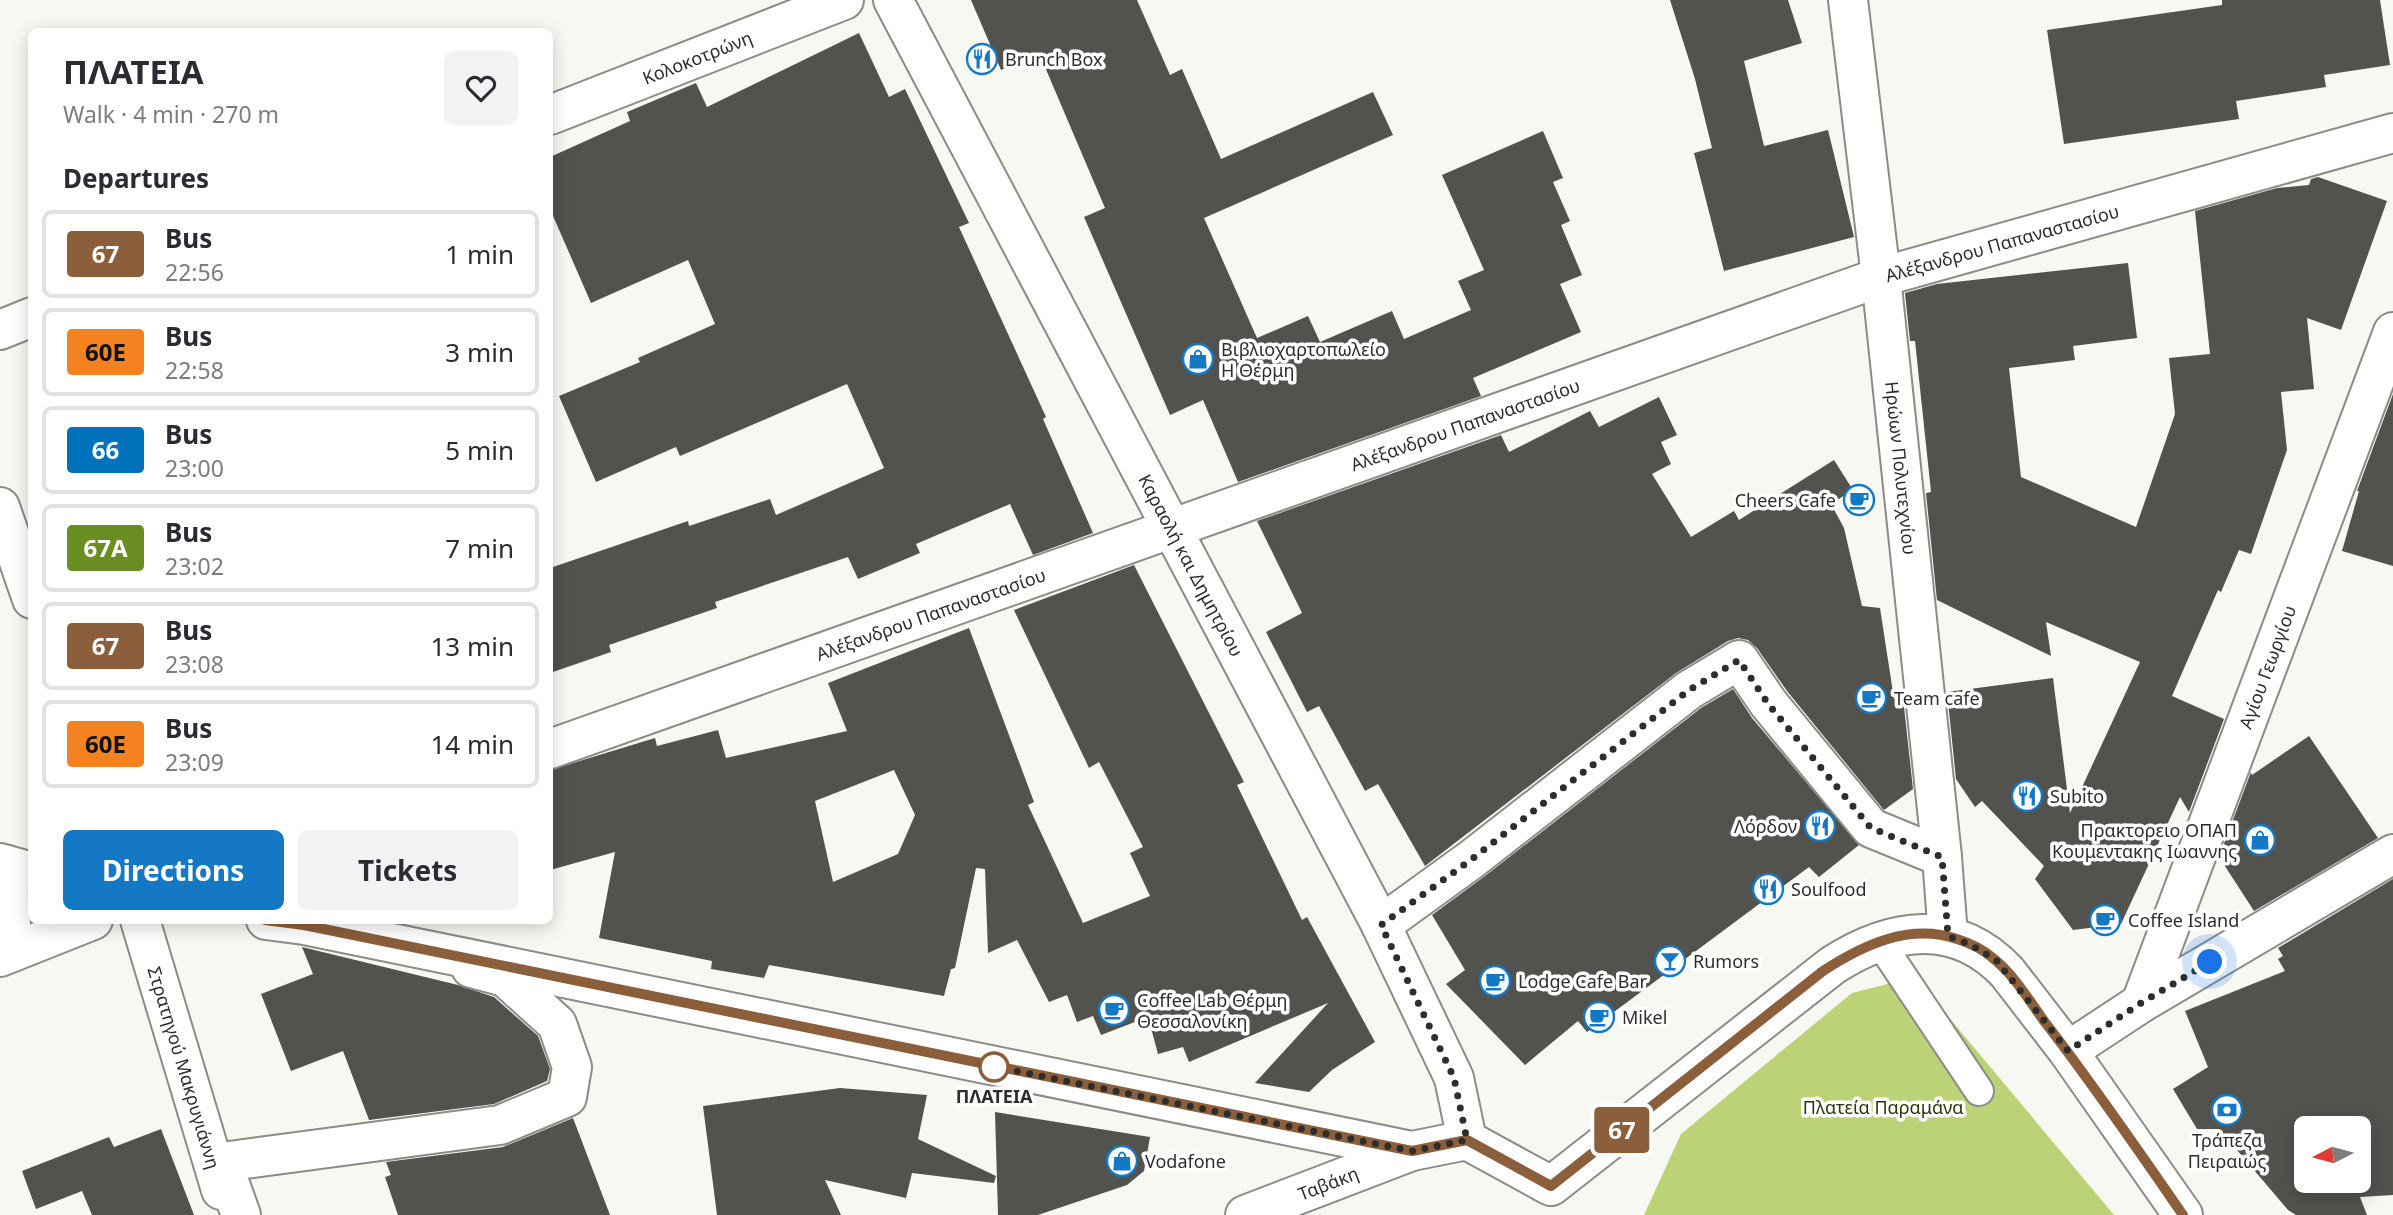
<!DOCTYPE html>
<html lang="en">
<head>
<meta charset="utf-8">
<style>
	:root { --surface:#fff; --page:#f2f2f3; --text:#2b2b33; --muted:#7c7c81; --line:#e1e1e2; --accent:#1478c4 }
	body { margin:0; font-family:"Noto Sans",sans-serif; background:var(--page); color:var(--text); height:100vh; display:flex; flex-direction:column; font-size:26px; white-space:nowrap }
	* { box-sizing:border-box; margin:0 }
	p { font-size:23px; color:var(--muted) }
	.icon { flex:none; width:38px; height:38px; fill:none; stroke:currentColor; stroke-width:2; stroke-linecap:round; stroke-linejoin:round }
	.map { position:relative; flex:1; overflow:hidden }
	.details { position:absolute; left:28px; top:28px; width:525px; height:896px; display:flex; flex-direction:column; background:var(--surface); border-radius:10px; box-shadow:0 4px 18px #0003 }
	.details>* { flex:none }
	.badge { padding:0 14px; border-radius:5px; font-size:24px; line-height:46px }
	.needle { width:46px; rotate:264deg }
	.fabs { position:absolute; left:2294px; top:1116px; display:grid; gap:14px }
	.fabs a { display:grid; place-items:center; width:77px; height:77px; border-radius:10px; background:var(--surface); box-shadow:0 4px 18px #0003; font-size:35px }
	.you { position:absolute; width:35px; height:35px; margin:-18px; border:5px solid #fff; border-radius:50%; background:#1a73e8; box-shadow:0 0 0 10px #1a73e833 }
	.map>.badge { position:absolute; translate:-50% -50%; box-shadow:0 0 0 4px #fff }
	h2 { padding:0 35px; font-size:26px; line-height:63px }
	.round { display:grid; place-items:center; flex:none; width:74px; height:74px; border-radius:10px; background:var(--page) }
	.head { display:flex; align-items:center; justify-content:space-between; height:119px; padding:0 35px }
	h1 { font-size:33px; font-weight:700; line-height:52px }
	.primary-button { display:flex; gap:14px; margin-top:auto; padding:14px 35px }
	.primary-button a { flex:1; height:80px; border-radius:10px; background:var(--accent); color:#fff; font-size:28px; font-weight:700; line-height:80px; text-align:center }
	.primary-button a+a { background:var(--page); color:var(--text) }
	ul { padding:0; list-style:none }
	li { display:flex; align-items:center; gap:21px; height:88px; margin:0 14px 10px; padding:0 21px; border:4px solid var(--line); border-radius:10px }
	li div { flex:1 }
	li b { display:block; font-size:26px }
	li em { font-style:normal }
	li .badge { min-width:77px; font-weight:700; text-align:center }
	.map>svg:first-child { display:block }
</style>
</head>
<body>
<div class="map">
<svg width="2393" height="1215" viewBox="0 0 2393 1215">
	<rect width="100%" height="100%" fill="#f6f8f1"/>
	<path fill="#bcd277" d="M1915 977 2114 1215H1644L1681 1134 1852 993Z"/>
	<path fill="#52534e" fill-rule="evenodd" d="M971 0H1137L1170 75 1182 69 1221 159 1373 92 1393 135 1204 218 1257 338 1308 316 1320 342 1392 311 1404 339 1471 310 1458 281 1484 270 1442 175 1543 131 1563 178 1553 182 1570 221 1561 225 1582 275 1560 284 1581 332 1473 378 1481 396 1238 482 1203 400 1170 415 1084 217 1105 208 1039 53 1001 70Z
		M1670 0H1788L1802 43 1744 61 1764 146 1828 130 1854 237 1724 271 1694 153 1712 148 1695 79Z
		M2222 0H2380L2390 65 2324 75 2326 87 2236 101 2239 119 2064 144 2047 30 2222 5Z
		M859 33 889 97 905 89 969 223 959 227 1046 417 1043 419 1093 533 1033 555 1010 504 916 544 920 553 858 579 848 557 715 602 717 608 609 645 611 652 550 673V568L688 521 689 526 770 499 776 515 884 468 847 384 680 456 676 447 596 482 559 396 640 362 638 358 715 324 688 260 591 303 550 209V157L630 121 627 112 696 83 707 107Z
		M2318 177 2387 201 2341 330 2307 318 2314 389 2281 392 2287 450 2251 554 2239 550 2221 592 2218 590 2172 696 2224 719 2189 812 2180 797 2121 924 2073 930 2035 879 2044 866 1982 801 1975 807 1956 779 1947 692 2053 678 2070 813 2140 662 2046 622 2051 656 1937 600 1926 493 1931 492 1915 341H1910L1905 293 1937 284 2128 263 2137 338 2073 346 2075 360 2009 368 2021 477 2136 527 2175 414 2169 358 2210 354 2195 211 2277 188 2309 185 2311 179Z
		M2393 394V566L2342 551 2359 491H2357Z
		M1659 397 1677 435 1661 442 1671 464 1652 474 1691 537 1734 511 1739 520 1834 460 1853 490 1831 504 1844 528 1862 606 1880 608 1894 699 1903 698 1913 789 1884 810 1787 691 1757 648 1748 640 1738 638 1728 641 1676 673 1425 866 1378 784 1365 791 1319 706 1307 712 1266 632 1302 613 1257 521 1501 435 1509 452 1590 411 1599 427Z
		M1134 565 1244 782 1237 785 1302 920 1307 917 1375 1042 1332 1070 1309 1092 1255 1083 1328 1003 1189 1062 1183 1047 1158 1054 1148 1017 1101 1035 1093 1016 1077 1022 1067 995 1049 1002 1017 940 988 953 985 869 976 868 955 968 951 969 944 996 769 965 764 978 711 969 712 961 599 938 615 852 550 870V770L655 738 657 746 718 730 726 758 847 731 828 683 969 628 1034 802 1028 805 1083 923 1150 896 1130 853 1143 847 1099 762 1089 768 1014 610ZM894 770 915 815 898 854 833 882 815 801Z
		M1733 689 1752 718 1859 845 1819 877 1809 867 1587 1032 1578 1021 1525 1065 1446 984 1465 970 1432 915 1485 876 1701 708Z
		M2309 736 2378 838 2254 911 2219 857 2251 772 2252 775Z
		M2393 879V1195L2360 1197 2367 1215H2296L2288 1210 2219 1129H2197L2173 1089 2208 1067 2185 1011 2285 971 2278 959 2283 956 2278 948ZM2306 1129H2359V1181H2306Z
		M302 947 458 985 494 997 538 1036 550 1069 547 1081 494 1104 369 1120 343 1051 291 1071 261 994 313 974Z
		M840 1088 927 1095 918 1139 996 1176 994 1183 912 1173 906 1198 825 1180 841 1215H717L703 1106Z
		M995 1112 1150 1137 1144 1171 1127 1185 1038 1215H998Z
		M573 1118 610 1215H398L385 1177 391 1175 386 1162 503 1147Z
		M161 1129 194 1215H92L82 1191 36 1209 22 1171 109 1137 114 1147Z"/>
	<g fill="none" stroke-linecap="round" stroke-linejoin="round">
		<g stroke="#8a8c86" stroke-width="32">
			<path id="lane" d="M1879 941 1979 1091"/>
		</g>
		<g stroke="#8a8c86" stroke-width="42">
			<g id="street">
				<path id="s1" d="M893 0 1381 925 1454 1078 1467 1140"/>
				<path id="s2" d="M1848 0 1881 277 1942 857 1948 936"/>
				<path id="s3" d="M550 115 844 0"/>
				<path d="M0 330 32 317"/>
				<path d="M0 507 32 599"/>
				<path id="s4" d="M550 749 1881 277 2393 133"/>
				<path id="s5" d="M140 920 221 1190"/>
				<path d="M1381 925 1472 859 1689 690 1739 660 1769 704 1871 828 1942 857"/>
				<path d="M0 943 11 925 7 865"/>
				<path d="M0 957 93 920"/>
				<path id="s6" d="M2141 1003 2393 332"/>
				<path d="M2068 1051 2141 1003 2393 854"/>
				<path d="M241 1215 222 1162 500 1125 567 1097 572 1067 557 1024 505 977 471 968"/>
				<path id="s7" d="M1245 1215 1412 1151"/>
			</g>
		</g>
		<g stroke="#8a8c86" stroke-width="42">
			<path id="secondary" d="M0 863 32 872
				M266 920 304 925 1412 1151 1467 1140 1551 1186
				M1551 1186 1833 965C1891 928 1955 917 2007 972L2068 1051 2183 1215"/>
		</g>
		<use href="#lane" stroke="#fff" stroke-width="28"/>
		<use href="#street" stroke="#fff" stroke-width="38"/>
		<use href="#secondary" stroke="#fff" stroke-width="38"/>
	</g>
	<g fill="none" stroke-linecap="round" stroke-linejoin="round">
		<g stroke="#fff" stroke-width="16">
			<path id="line" d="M265 920 304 925 1412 1151 1467 1140 1551 1186 1823 971C1863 945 1909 923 1957 939 1970 943 1984 950 1994 959 2014 975 2029 1000 2044 1021 2093 1084 2138 1150 2183 1215"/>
		</g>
		<use href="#line" stroke="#8b5e3c" stroke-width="10"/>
		<path stroke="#2d2e2b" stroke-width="7" stroke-dasharray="0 12.6" d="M994 1067 981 1064 1412 1151 1467 1140 1454 1078 1381 925 1472 859 1689 690 1739 660 1769 705 1871 828 1942 857 1948 936 1971 945 1996 960 2068 1051 2141 1003 2210 962"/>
	</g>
	<defs>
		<g id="restaurant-ring" transform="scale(1.575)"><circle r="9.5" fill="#fff" stroke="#1478c4" stroke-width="1.5"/><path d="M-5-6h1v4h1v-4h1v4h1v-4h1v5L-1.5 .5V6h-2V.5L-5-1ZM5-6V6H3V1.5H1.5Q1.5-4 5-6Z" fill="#1478c4"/></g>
		<g id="shop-ring" transform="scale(1.575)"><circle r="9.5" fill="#fff" stroke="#1478c4" stroke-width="1.5"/><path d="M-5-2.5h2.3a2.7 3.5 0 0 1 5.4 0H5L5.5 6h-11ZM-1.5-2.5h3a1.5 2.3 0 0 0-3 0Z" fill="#1478c4"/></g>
		<g id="cafe-ring" transform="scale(1.575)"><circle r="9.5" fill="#fff" stroke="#1478c4" stroke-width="1.5"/><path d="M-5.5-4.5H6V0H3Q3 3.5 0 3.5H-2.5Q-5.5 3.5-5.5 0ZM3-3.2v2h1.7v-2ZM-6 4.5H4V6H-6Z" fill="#1478c4"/></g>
		<g id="bar-ring" transform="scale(1.575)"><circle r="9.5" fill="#fff" stroke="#1478c4" stroke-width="1.5"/><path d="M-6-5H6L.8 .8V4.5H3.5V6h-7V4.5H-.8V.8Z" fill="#1478c4"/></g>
		<g id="bank-ring" transform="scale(1.575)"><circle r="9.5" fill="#fff" stroke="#1478c4" stroke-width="1.5"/><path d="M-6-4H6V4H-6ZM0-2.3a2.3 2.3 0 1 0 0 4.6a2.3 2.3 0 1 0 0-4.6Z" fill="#1478c4"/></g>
	</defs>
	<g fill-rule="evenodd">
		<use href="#restaurant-ring" x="982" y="59"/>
		<use href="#shop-ring" x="1198" y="359"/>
		<use href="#cafe-ring" x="1859" y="500"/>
		<use href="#cafe-ring" x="1871" y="698"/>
		<use href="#restaurant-ring" x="2027" y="796"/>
		<use href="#restaurant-ring" x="1820" y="826"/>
		<use href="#shop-ring" x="2260" y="840"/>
		<use href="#restaurant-ring" x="1768" y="889"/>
		<use href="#cafe-ring" x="2105" y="920"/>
		<use href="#bar-ring" x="1670" y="961"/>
		<use href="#cafe-ring" x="1495" y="981"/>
		<use href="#cafe-ring" x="1114" y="1010"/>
		<use href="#cafe-ring" x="1599" y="1017"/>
		<use href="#bank-ring" x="2227" y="1110"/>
		<use href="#shop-ring" x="1122" y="1161"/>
	</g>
	<circle fill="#fff" stroke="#8b5e3c" stroke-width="3.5" cx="994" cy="1067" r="14"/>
	<g text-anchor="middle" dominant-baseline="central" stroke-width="7" stroke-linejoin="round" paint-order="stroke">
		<g font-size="18" fill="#2d2e2b" stroke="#fff">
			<text stroke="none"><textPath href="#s3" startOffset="158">Κολοκοτρώνη</textPath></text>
			<text stroke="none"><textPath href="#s4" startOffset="1538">Αλέξανδρου Παπαναστασίου</textPath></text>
			<text stroke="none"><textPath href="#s4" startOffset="971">Αλέξανδρου Παπαναστασίου</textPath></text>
			<text stroke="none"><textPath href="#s2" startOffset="471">Ηρώων Πολυτεχνίου</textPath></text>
			<text stroke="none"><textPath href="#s1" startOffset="639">Καραολή και Δημητρίου</textPath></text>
			<text stroke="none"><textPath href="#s4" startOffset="404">Αλέξανδρου Παπαναστασίου</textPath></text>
			<text stroke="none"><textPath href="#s6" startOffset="359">Αγίου Γεωργίου</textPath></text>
			<text stroke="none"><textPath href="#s5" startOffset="154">Στρατηγού Μακρυγιάννη</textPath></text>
			<text stroke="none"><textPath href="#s7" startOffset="89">Ταβάκη</textPath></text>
		</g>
		<g font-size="18" fill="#2d2e2b" stroke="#fff" text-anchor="start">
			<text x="1005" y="59">Brunch Box</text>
			<text x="1221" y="349">Βιβλιοχαρτοπωλείο<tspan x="1221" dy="21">Η Θέρμη</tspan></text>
			<text x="1836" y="500" text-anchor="end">Cheers Cafe</text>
			<text x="1894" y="698">Team cafe</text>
			<text x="2050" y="796">Subito</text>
			<text x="1797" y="826" text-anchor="end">Λόρδον</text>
			<text x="2237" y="830" text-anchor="end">Πρακτορειο ΟΠΑΠ<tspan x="2237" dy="21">Κουμεντακης Ιωαννης</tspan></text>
			<text x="1791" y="889">Soulfood</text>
			<text x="2128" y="920">Coffee Island</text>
			<text x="1693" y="961">Rumors</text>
			<text x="1518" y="981">Lodge Cafe Bar</text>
			<text x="1137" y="1000">Coffee Lab Θέρμη<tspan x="1137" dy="21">Θεσσαλονίκη</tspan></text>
			<text x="1622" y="1017">Mikel</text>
			<text x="2227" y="1140" text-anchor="middle">Τράπεζα<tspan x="2227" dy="21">Πειραιώς</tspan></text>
			<text x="1145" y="1161">Vodafone</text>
		</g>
		<g font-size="18" font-weight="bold" fill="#2d2e2b" stroke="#fff">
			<text x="994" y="1096">ΠΛΑΤΕΙΑ</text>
		</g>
		<g font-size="18" fill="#2d350e" stroke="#fff">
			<text x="1883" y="1107">Πλατεία Παραμάνα</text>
		</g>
	</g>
</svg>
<div class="fabs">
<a><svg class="needle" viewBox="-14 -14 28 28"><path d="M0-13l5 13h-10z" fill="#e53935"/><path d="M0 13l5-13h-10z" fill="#7c7c81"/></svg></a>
</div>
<div class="you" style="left:2210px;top:962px"></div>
<b class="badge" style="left:1622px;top:1130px;background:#8b5e3c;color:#fff">67</b>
<section class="details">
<div class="head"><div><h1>ΠΛΑΤΕΙΑ</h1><p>Walk · 4 min · 270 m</p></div><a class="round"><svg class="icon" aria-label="heart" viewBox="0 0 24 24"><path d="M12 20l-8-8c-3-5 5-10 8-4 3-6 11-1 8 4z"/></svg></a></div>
<h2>Departures</h2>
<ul>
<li><span class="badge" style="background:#8b5e3c;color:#fff">67</span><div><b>Bus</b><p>22:56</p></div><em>1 min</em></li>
<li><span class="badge" style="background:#f58220;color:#111">60Ε</span><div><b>Bus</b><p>22:58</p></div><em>3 min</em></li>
<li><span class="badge" style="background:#0072bc;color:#fff">66</span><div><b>Bus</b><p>23:00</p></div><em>5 min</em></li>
<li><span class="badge" style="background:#6b8e23;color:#fff">67Α</span><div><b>Bus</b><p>23:02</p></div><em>7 min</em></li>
<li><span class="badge" style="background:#8b5e3c;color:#fff">67</span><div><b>Bus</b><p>23:08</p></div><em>13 min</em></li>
<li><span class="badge" style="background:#f58220;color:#111">60Ε</span><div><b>Bus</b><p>23:09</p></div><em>14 min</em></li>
</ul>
<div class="primary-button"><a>Directions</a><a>Tickets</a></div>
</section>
</div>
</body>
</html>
